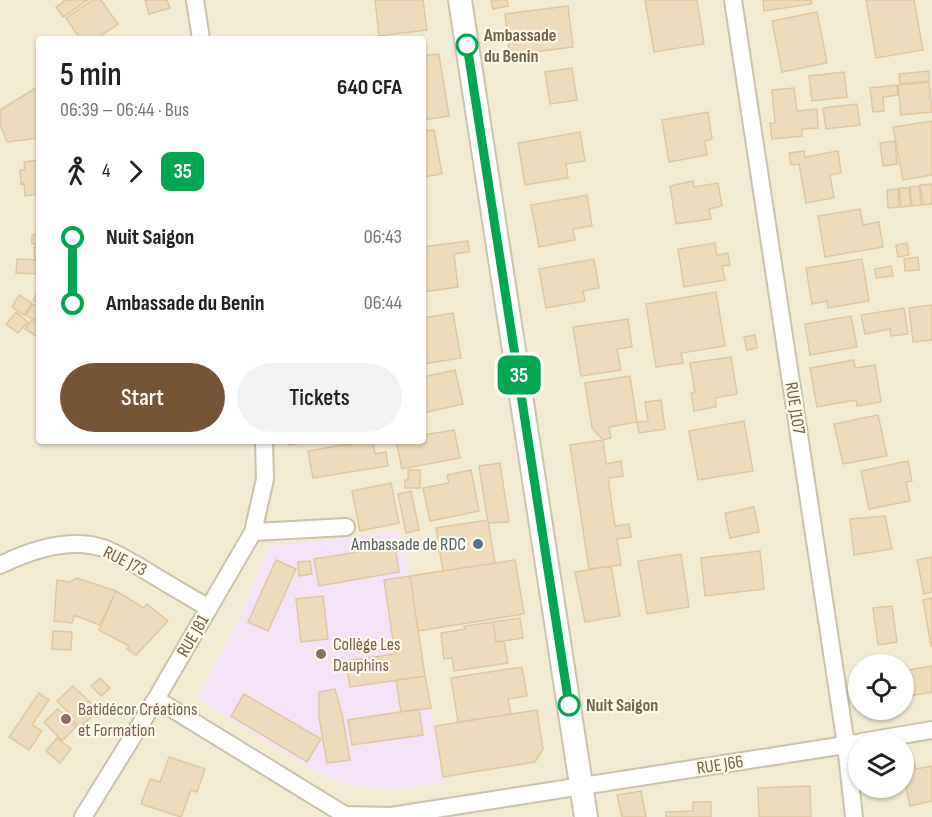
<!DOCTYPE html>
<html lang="en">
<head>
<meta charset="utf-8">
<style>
	:root { --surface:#fff; --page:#f2f2f2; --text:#222; --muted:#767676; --accent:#755538 }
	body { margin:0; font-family:"Sofia Sans Condensed",sans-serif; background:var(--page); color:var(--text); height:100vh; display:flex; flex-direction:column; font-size:22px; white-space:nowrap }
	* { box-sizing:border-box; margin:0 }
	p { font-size:20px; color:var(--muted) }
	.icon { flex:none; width:33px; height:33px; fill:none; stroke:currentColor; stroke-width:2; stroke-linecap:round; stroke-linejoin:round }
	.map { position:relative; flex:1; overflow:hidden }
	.details { position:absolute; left:36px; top:36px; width:390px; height:408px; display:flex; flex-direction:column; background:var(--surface); border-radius:6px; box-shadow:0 2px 4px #0004 }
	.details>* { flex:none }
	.badge { padding:0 12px; border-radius:9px; font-size:21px; line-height:39px }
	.controls { position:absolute; left:848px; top:654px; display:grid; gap:12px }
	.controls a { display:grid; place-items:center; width:66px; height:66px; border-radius:50%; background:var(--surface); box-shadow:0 2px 4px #0004; font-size:30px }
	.map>.badge { position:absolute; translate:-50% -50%; box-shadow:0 0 0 3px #fff }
	.legs { display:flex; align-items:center; gap:9px; height:66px; padding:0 24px; font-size:20px }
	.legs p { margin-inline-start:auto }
	.overview { display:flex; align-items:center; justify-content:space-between; height:102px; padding:0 24px }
	h1 { font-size:33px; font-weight:600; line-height:45px }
	.primary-button { display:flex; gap:12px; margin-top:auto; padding:12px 24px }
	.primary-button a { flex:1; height:69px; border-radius:36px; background:var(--accent); color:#fff; font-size:24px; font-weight:600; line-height:69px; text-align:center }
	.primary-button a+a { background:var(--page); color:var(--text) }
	ul { padding:0 24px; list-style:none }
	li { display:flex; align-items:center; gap:21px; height:66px; font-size:22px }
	li i { display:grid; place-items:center; width:9px; height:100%; margin:0 8px; background:currentColor }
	li i::after { content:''; width:15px; height:15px; margin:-8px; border:4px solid; border-radius:50%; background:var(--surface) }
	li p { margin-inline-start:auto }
	li:first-child i { background:linear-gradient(#0000 50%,currentColor 0) }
	li:last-child i { background:linear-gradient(currentColor 50%,#0000 0) }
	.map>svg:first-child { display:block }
</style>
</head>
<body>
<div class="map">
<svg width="932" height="817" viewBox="0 0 932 817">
	<rect width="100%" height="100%" fill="#faf8e6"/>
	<path fill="#f2ebd4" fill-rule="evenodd" d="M0 0H932V817H0ZM39 39H423V441H39ZM858 664H903V710H858ZM858 742H903V788H858Z"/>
	<path fill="#f4e2f7" d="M400 531 410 576 443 783 400 789 365 788 337 781 311 770 197 698 233 631 270 546Z"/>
	<path fill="#ecdbbd" stroke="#dfc8a1" stroke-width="1.5" d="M63 0H88L63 17 56 7 64 2Z
		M93 0H101L118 24 96 39H80L66 18Z
		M145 0H167L170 8 149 14Z
		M375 0H423L427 30 379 36Z
		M491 0H507L508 6 493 9Z
		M645 0H697L704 44 654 52Z
		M763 0H811L812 4 764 11Z
		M866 0H914L923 50 876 58Z
		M568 6 573 47 510 55 505 14Z
		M817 12 827 63 782 72 772 21Z
		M439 54 449 116 423 120V56Z
		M572 68 577 100 550 104 545 72Z
		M929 71V81L900 84 899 74Z
		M844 72 847 97 812 101 809 76Z
		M929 82 932 112 901 115 898 85Z
		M897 85 898 95 883 97 884 111 873 112 870 88Z
		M39 86V138L7 142 0 124V110Z
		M794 88 797 111 817 109 818 128 802 129V136L772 139 770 123H775L772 90Z
		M857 104 860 125 826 129 823 108Z
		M708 112 712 139 705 141 707 155 669 162 662 120Z
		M932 121V175L903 180 893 127Z
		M434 130 442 174 423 177V131Z
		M580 132 585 161 566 164 568 178 525 185 518 143Z
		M895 141 897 164 883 166 880 143Z
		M804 151 805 157 838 151 841 173 830 175 834 198 806 203 799 164 791 165 789 153Z
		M39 160V194L25 196 24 183 21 184 20 170H25L24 162Z
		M693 181 694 187 718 183 722 206 709 209 711 219 676 224 670 186Z
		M932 184V204L923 205 920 185Z
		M919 186 921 205 912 206 910 187Z
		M899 188H909L911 206 901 207Z
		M898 189 899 207 888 208 887 190Z
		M587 195 592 226 573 229 575 240 539 247 531 205Z
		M860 209 863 225 879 222 883 247 825 257 818 216Z
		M32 235H39V244H32Z
		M468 241 469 252 454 254 458 287 423 292V247Z
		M715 243 717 255 728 253 730 265 722 266 725 280 684 287 678 249Z
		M907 243 909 255 898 257 896 245Z
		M39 246V259H35L34 247Z
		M918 257 919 270 905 271 904 259Z
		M17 259 39 260V274L16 273Z
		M594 259 599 288 583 291 585 301 546 308 539 269Z
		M862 259 869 301 828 308 827 301 812 304 806 268Z
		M891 266 893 276 876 278 875 269Z
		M39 290V304L33 300Z
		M716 292 725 346 681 353 683 363 656 367 646 304Z
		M19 295 32 303 24 315 12 307Z
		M33 304 39 308V315L35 321 26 315Z
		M932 305V340L913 342 909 308Z
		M904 308 908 334 891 336 890 329 865 334 861 315Z
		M16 312 28 322 18 333 6 324Z
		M453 313 461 358 423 364V318Z
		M851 316 857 347 810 355 805 324Z
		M628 319 632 347 617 349 621 370 581 376 573 327Z
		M31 321 39 326 38 337 25 329Z
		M755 335 757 348 747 350 744 337Z
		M731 357 737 394 715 398 716 407 694 411 691 393 695 392 690 363Z
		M854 360 855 368 875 365 881 402 857 406 856 400 817 407 810 368Z
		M455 370 463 404 423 413V377Z
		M630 376 637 422 609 427 611 438 603 440 592 428 585 383Z
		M661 400 665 429 639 433 637 422 648 421 645 402Z
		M878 415 887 456 843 464 834 424Z
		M744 421 753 471 698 480 689 431Z
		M454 430 460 458 402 469 396 441H423V435Z
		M603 440 606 464 621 461 623 476 608 478 615 526 629 524 631 537 617 539 621 565 589 569 570 445Z
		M288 441H316L289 445Z
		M366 441H373L375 454 386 452 388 466 313 478 308 451Z
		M908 461 912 481 906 482 910 501 869 509 861 471Z
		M500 463 509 522 488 523 479 466Z
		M408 470H420V488H405V480H408Z
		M471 470 479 511 430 521 423 488 449 483 447 475Z
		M391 483 399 523 360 531 352 491Z
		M411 491 419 530 406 533 398 494Z
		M754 507 759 532 730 538 725 513Z
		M885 516 892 549 854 555 850 519Z
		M488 520 495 563 443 571 436 528Z
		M395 546 399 572 319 586 314 559Z
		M760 551 764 589 705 596 701 558Z
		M681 554 689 607 647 614 638 561Z
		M932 557V592L924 594 917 560Z
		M276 560 296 569 268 631 248 622Z
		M515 560 524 614 418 631 410 576Z
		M310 561 312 574 299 576 298 562Z
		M611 566 620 616 585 622 575 572Z
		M410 576 425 676 350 687 345 661 395 654 384 580Z
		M77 578 116 591 100 625 74 615 72 623 54 621 57 580 70 582Z
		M116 591 144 608 147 604 168 621 136 655 127 649 129 646 99 630Z
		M323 596 328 639 301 642 296 599Z
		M932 598V646H931L923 600Z
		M892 606 897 642 878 645 873 608Z
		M520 618 523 638 496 642 493 622Z
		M493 622 496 642 504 641 508 663 454 671 452 658 444 659 441 633 465 629 464 626Z
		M53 631 72 632 71 650 52 649Z
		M932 666V692L903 697V671Z
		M522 667 527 696 508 699 511 714 458 722 451 678Z
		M425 676 431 708 401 712 396 680Z
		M100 678 110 688 101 696 91 686Z
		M73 686 98 710 80 728 71 719 73 717 57 701Z
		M335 689 342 714 350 760 327 763 319 717V692Z
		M39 693 49 700 32 725 42 731 29 750 9 737Z
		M244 694 321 739 307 762 231 716Z
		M58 709 76 727 62 741 44 722Z
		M419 709 423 735 352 745 348 720Z
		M537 710 543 749 535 762 443 777 435 726Z
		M57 738 71 749 60 763 46 751Z
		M169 757 205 769 197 792 191 790 181 817 141 804 150 779 160 782Z
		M914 763 916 769 932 766V801L910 806 903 774V766Z
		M810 786 811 817H759L758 788Z
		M641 791 646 817H622L617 795Z
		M693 802H711V817H666V812L693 811Z"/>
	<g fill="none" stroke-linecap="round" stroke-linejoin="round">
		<g stroke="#cbc2ad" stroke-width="20">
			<path id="street" d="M195 0 201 39
				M733 0 846 745 854 817
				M253 532 346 527
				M0 565C31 550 69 537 103 548 121 555 137 565 153 575 171 586 190 597 209 608
				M156 699 345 815 391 816 858 743
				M861 742 932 730
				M83 817 156 699 253 532 265 479 264 441"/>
		</g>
		<g stroke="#cec3aa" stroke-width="26">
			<path id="secondary" d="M460 0 586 817"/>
		</g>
		<use href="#street" stroke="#fff" stroke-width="16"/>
		<use href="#secondary" stroke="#fff" stroke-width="22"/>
	</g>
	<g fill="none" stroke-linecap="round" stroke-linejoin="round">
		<g stroke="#fff" stroke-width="14">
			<path id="line-1" d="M467 45 569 705"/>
		</g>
		<use href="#line-1" stroke="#00a651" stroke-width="9"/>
	</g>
	<g fill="#fff" stroke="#00a651" stroke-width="3">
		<circle cx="467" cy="45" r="10"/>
		<circle cx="569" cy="705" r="10"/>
	</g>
	<circle fill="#5c6f8a" stroke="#fefbeb" stroke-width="2" cx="478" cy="544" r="6"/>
	<g fill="#8d6e63" stroke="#fefbeb" stroke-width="2">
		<circle cx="321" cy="654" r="6"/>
		<circle cx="66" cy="719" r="6"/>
	</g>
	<g text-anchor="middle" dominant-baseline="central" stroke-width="4.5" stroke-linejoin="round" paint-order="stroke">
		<g font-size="18" font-weight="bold" fill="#72634c" stroke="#fefbeb" text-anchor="start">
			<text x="484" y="35">Ambassade<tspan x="484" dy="21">du Benin</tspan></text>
			<text x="586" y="705">Nuit Saigon</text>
		</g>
		<g font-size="18" fill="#72634c" stroke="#fefbeb">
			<text transform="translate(795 408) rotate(81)">RUE J107</text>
			<text transform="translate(125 561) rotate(26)">RUE J73</text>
			<text transform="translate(193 636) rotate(-60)">RUE J81</text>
			<text transform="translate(720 765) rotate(-9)">RUE J66</text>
		</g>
		<g font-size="18" fill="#4e5e75" stroke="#fefbeb" text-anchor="end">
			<text x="466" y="544">Ambassade de RDC</text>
		</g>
		<g font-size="18" fill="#785e54" stroke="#fefbeb" text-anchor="start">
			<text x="333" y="644">Collège Les<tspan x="333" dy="21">Dauphins</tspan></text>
			<text x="78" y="709">Batidécor Créations<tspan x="78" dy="21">et Formation</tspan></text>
		</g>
	</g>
</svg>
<div class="controls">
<a><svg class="icon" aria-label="locate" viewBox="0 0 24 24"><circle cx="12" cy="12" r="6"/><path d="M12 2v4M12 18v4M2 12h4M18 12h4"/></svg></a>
<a><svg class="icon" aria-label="layers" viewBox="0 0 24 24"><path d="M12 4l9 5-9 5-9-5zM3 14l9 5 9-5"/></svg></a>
</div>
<b class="badge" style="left:519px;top:375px;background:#00a651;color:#fff">35</b>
<section class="details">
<div class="overview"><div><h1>5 min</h1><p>06:39 – 06:44 · Bus</p></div><b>640 CFA</b></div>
<div class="legs"><svg class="icon" aria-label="walk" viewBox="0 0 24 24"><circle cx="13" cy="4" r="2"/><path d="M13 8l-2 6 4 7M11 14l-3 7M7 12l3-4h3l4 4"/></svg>4<svg class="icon" aria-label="forward" viewBox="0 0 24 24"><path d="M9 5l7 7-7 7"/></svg><b class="badge" style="background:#00a651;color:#fff">35</b></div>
<ul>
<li><i style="color:#00a651"></i><b>Nuit Saigon</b><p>06:43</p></li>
<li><i style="color:#00a651"></i><b>Ambassade du Benin</b><p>06:44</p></li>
</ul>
<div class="primary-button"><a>Start</a><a>Tickets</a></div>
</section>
</div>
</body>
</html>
